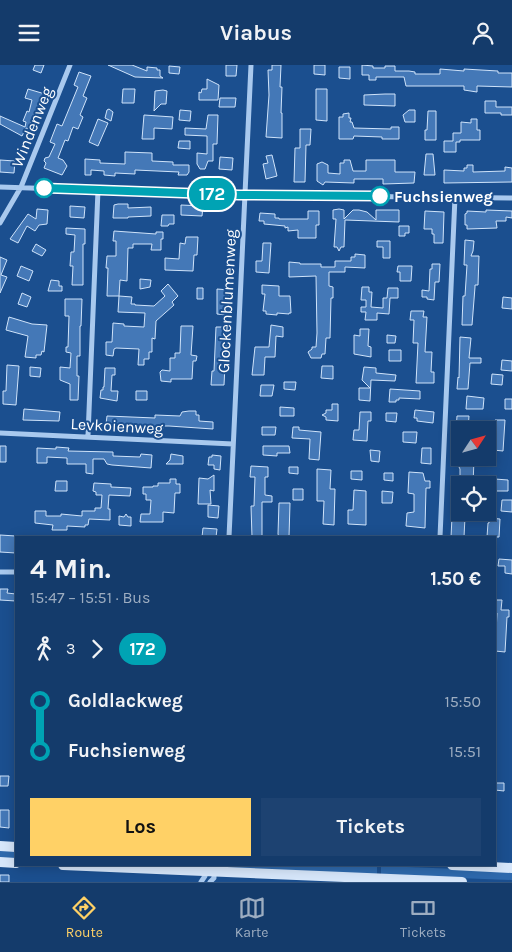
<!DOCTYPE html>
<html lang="de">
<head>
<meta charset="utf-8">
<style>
	:root { --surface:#143b6b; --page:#1d4271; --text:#f1f3f6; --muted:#9dadc1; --line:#33557e; --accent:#ffd166 }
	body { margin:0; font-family:Karla,sans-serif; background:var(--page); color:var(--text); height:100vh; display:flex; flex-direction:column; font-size:19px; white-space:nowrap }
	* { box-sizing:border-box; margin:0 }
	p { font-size:16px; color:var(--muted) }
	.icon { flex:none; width:28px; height:28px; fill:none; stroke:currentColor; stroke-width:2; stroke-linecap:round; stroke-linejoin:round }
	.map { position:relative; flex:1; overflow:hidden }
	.details { position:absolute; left:15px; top:471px; width:481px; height:330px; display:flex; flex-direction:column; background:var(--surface); border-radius:0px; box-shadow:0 2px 12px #0003,0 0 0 1px var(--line) }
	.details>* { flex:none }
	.badge { padding:0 10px; border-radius:16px; font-size:18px; line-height:32px }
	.needle { width:32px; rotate:54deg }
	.buttons { position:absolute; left:451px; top:356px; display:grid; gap:10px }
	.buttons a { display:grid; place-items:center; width:45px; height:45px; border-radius:0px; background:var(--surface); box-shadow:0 2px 12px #0003,0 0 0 1px var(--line); font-size:25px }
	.map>.badge { position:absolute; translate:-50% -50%; box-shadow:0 0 0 2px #fff }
	.legs { display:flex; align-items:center; gap:8px; height:55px; padding:0 15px; font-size:16px }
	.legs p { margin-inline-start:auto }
	.summary { display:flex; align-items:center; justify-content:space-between; height:85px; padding:0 15px }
	h1 { font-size:28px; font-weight:700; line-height:38px }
	.primary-button { display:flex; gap:10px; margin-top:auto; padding:10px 15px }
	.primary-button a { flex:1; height:58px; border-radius:0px; background:var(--accent); color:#111; font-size:20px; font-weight:700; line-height:58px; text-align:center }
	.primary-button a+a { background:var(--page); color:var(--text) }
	ul { padding:0 15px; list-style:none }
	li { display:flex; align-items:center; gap:18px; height:50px; font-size:19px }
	li i { display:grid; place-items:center; width:8px; height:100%; margin:0 6px; background:currentColor }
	li i::after { content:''; width:12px; height:12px; margin:-6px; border:4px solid; border-radius:50%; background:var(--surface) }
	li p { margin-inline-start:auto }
	li:first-child i { background:linear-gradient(#0000 50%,currentColor 0) }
	li:last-child i { background:linear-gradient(currentColor 50%,#0000 0) }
	header { display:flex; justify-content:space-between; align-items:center; height:65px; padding:0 15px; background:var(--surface); font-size:22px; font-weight:700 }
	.tabs { display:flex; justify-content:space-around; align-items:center; height:70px; border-top:1px solid var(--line); background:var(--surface); font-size:14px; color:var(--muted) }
	.tabs a { display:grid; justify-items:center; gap:2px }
	.tabs .current { color:var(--accent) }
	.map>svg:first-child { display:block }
</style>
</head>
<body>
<header><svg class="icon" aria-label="menu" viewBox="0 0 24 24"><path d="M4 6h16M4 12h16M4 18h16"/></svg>Viabus<svg class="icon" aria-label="person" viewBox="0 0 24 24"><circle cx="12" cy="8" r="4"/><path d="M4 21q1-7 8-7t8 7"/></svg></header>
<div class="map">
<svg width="512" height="817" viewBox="0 0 512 817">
	<rect width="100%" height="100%" fill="#1b4f8f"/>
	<path fill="#2e69ad" d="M0 784 16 785V794L0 793Z
		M220 800 377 801V810L220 802Z
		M381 801 512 806V815L381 810Z"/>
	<path fill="#4478b7" stroke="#cfe3fa" d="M35 0H44L41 8 33 5Z
		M108 0H132L147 6V2L157 3V5H160V11L163 13 135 12Z
		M226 0H237L236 11H226Z
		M272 0H281L280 22H282L281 48H282V73L266 72 269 30 268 5H272Z
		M314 0H325V10L314 9Z
		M362 0 373 1V3H385V1H395V6H409L415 7V9H440V4L464 6V4L498 6V8H512V22L477 21V27L464 25V21H406L404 12H376V15H369V10H362Z
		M169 1 180 2 179 9 169 8Z
		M339 2H350V14L339 13Z
		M79 7 91 11 83 31 87 33 80 50 83 52 78 64 73 62 68 76 65 75 58 93 63 95 67 101 62 110 44 103 46 98 44 96 45 93 49 92 55 79 50 77 57 59 62 61 78 22 74 20Z
		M207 14 219 20 218 35H199V27L201 28 202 24H207Z
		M28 24 45 29 44 33 45 34 41 48 35 47 28 64 26 63 22 71 0 59V51L25 62 26 57 23 56 27 46 29 47 32 35 25 33Z
		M123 24H135L134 38H122Z
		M316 24H327V56L316 55Z
		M163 25 167 26 166 39H161L154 46 155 26Z
		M385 29H395V41L364 40V30Z
		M220 33H236L235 42H219Z
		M485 36H496V42H512V50H501V48H485Z
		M109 44 113 47 111 56 105 53 107 45Z
		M180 45 191 46 190 56 179 55Z
		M409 45H415V57H405L403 50Z
		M428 46H436V75H425V65H427Z
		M349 48V53H351L350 57H352L354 63 391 64V62H399V74H382V72L354 71 353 74H339V52H343V49Z
		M144 50 173 52 172 64 154 63V74H142Z
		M208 50H218L217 79H213V96H208L205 104H200L197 99V88L207 89V71L185 70V63L206 64Z
		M98 54 108 58 98 81 89 77Z
		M471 54H477V65H480V75H460V77H456V87H444V76H453V68H461V57L471 58Z
		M300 64H311L310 80H306L305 117H294L295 83H300Z
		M179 76H190V84L178 83Z
		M125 87 152 88V96L173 97V100H189V107L187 110H178L179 107 135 105V109L115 108V111L104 110V106L91 105V110H85V94L100 95V98L125 99Z
		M426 89H433L435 110H424Z
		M272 90 277 111 266 114 263 99 268 98 266 91Z
		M220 92 233 93 232 105 219 104Z
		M0 95 15 96 14 108 0 107Z
		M344 95H350L353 106H366V95H395V107H415L414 118 383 119V114H354V118L325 117 323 120 317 116V99L322 97 328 100V108L340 109V98H344Z
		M467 100H473V107L505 106V102L512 103V117L444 118V105L464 106V103H467Z
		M118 139H128V143L151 142V151L128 152V153H113L114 140Z
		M181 140 203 141 202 151 181 150Z
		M70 141 85 142 84 153 70 152Z
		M37 144 48 145 47 159 39 160 35 166 27 161 18 178 10 174 28 149 36 154Z
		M339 144 344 145V154L353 145H359L367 147 376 155V145H399V157L345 155 344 182H341L339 186 337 182H334L336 154H333V145Z
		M486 145 512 146V153L506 152V156H496L497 163 467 164V160H465V149L467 148V146L486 147Z
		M308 146H319V160H316V173H298V165L288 166V162L285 163V161L264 159V156H259L260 148 275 149V153H279V154H308Z
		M425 146 444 147 443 178H434V169H432V164H424Z
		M162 150H174V159H169L168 161H161Z
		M399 161H409V168H405V171H399Z
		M66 163 85 164V179H83V220H72L73 201H70L71 187H74L75 170 66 169Z
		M114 166 156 169V167H163V174H161V185H151L152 179H133V183H128L127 216 120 215 119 231H107L108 203H106L107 191H116V176H113Z
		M186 172H198L197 190H194L193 206 165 205V193L179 194 180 178 185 179Z
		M465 175 474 176 473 186 471 191H479L478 220H475V222L472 260H462L463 231H465L467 200H464Z
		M377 176H390V193H383V182H377Z
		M263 178H271L269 208 256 207V196H262Z
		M36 179 46 185 42 191 32 186Z
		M355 189 365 190V203L345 202V207H329V221L333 222V233H331L330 273H326L325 289H322L321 293H311L308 287 312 284V282H316L317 268 316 211 289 212V197L300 198V199H321V202H335V196H351V192H355Z
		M0 192 7 195 1 210 7 212 0 228Z
		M432 199H440L439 217H435L434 235 427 234V232H422V225L429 226 430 204H432Z
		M21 201 33 206 29 216 17 211Z
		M398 201H412L411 216H400V207H397Z
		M140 214 151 215 150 222 140 224Z
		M51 215 59 216V221H62V226H48Z
		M168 219 178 231 172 237 174 240 156 256 155 274 152 273V287H149V294H144V300H138L139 284 116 283 114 284 113 291 106 290V277H112L113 258 124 259V261L144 262 145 248 118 247 119 231 132 232 131 239H135V240L154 241 165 231 161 226Z
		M262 220 279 221V231H290L291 248H289V249L277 248V250L266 249V246H263L265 229H262Z
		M362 222H369V227H372L371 242 383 243V233H387L388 223H398V233H390L389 249 377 248V255H365L366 247H361V242H366V235H361Z
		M197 223H203V234H197Z
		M217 224 229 225V234H226V250L217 249Z
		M22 228 31 232 27 242 18 239Z
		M503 232 512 233V244L502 243Z
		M65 234H82L81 261H80V291H77V311H79L78 335H70V319L60 315V302L70 303 71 288 66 287V282H68L69 251H65Z
		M411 246H424L423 252H427L425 287H432L431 307H434V318H416L418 278H413L414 255H410Z
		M9 252 32 259 47 260 44 287 42 286 41 290H36V293L25 292 28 271 6 265Z
		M271 260 283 262V272L276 271 275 292H265L264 310H252L255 282H269Z
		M181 261H193L191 290 197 291 196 296H193L192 314H171V317L161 316 160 307 162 305 170 306V293H175V288H180Z
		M216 262H227L224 320H211L212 306H214Z
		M360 264H369L368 281 371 282V292L354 289V270L360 271Z
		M387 270 396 271 395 278H387Z
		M460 272 471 273 469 293H481V298H470L468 324H457L458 312 459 313Z
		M389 285H401V296H389Z
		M502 295 512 296V306L501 305Z
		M7 300 19 301 16 340 3 339V326H6Z
		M322 301H333V314L321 313Z
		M30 302 41 303 40 312 30 311Z
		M364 302 376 303V308L396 310 395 316 371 315 370 336 359 335V323H370L362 315Z
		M105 303H115V310H112L111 326H118L117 336 100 333 101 325H103V322H104Z
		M492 309 503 310 502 320 491 319Z
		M284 317H296L295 325 284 324Z
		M261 320H274L272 331H260Z
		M390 324 420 326V334L399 333V335H396V337H389Z
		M136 326H147V335H136Z
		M467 331 484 333 483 344H466Z
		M505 334H512V344H505Z
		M332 339H338V356L326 355V352L322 350 326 348V345H332Z
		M280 342 294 343V351H280Z
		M24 344 60 347 59 356 23 355Z
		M415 345 434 347 433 358 417 356V353H414Z
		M189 346H196V350H199V356L213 357V364L169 361H163V364L140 363 106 359 107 351 155 353V350L180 351 182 347Z
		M360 347H371V356H368L367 376 353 375 354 365H359Z
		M386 348H397L396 357 386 356Z
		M457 351H469L468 364 456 365Z
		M495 355H505L503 386 493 385V374H496Z
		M262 362H276L275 370H262Z
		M293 362H299V365L321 367 319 395 309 394 310 374 292 373Z
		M403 367H417L416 378 403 377Z
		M0 381H6V397H0Z
		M263 381H289L290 388H277V391L263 390Z
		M56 382 69 383 68 386 113 387V391L140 392 141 389 152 390 151 403 112 400 107 399 104 394H93V409L86 408V399H67V393L47 392V398H37V383L56 384Z
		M422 383H431V399L421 398Z
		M370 385 380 386 379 397 371 396Z
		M171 389 183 391V399H166L170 395Z
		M212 390 221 391 220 405 214 404V400H208L209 392H212Z
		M464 393 474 394 473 420H460V404L458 400V395H464Z
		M251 401 268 402V412H265V430L272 431V437H262V472H252L251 441H254L255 412H250Z
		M289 402H298V409L289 408Z
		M317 404 331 405 330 424H335L334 460 323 459 324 436H317Z
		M351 406H362V415L351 414Z
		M409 407 423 408 425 416H430V423H426L425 463 406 461 407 448 414 447V429L408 428Z
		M384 408H393V416L384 415Z
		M214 410V426L210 425 211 439H198L199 413 208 414Z
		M170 414H176V419H180V428H175L174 448 163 447V457H140L141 449H150L151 435H146V429H143V422H153V421H158V418H170Z
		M495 414 508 415V426H494Z
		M56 416H67V426H55Z
		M94 418 111 419V422L131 423 130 431 109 430 108 444H110V455L89 454 88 460H85V462L67 461V465H52L53 460 35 458V446H46V451H61V449L82 451V446H95V443H101L102 430H96V427L93 426Z
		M293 424H303V435H293Z
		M354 425 366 426V460L348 459V445H353Z
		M382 426 393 427 392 438H382Z
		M502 435H512V447L501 446Z
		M279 438H290L289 472H279L278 469Z
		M208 440 219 441 218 453 208 452Z
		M126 449 128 452H131V461L119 460V451L124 452Z
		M452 452H465L464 472H451Z
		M489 453 500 454 499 472H487L488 458H489Z
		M203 463 217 464 216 472H202Z
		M0 470 16 471V488L0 487Z
		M499 494 512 495V509L505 508V501H498Z
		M0 524H8L7 528 16 529V536L0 535Z
		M495 535H502L501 545H509V552H507L505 587 495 586 497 548 495 547Z
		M0 711H9L8 721H0Z
		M495 718H504V726L495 725Z
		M0 745H9V763L0 762Z
		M0 810H9V817H0Z"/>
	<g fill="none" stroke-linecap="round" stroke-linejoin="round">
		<path stroke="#a9c9ee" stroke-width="1" stroke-dasharray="2.5 4" stroke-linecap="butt" d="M379 802 380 801"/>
		<path stroke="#a9c9ee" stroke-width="5" d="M0 122 239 130 512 133
			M0 158 21 122 70 0
			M0 368 233 379
			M88 371 98 125
			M229 472 251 0
			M440 472 455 132
			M0 507H16
			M201 817 205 811V806L212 800
			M210 817 214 813V807"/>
		<path stroke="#d6e6fa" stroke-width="10" d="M0 781 16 782
			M0 797 16 798
			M63 800 462 817
			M452 800 512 803"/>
	</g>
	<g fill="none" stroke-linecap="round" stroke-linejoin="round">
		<g stroke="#fff" stroke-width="11">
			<path id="line-1" d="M44 123 239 130 380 131"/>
		</g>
		<use href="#line-1" stroke="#00a3b4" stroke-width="8"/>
	</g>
	<g fill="#fff" stroke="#00a3b4" stroke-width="2.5">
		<circle cx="44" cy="123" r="9"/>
		<circle cx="380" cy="131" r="9"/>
	</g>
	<g text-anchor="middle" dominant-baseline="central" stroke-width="4" stroke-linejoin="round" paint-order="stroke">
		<g font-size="16" fill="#fff" stroke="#1b4f8f">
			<text transform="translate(32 62) rotate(-68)">Windenweg</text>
			<text transform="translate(227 236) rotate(-87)">Glockenblumenweg</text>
			<text transform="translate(117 361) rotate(3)">Levkoienweg</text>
		</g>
		<g font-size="16" font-weight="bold" fill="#fff" stroke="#1b4f8f" text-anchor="start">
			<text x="394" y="131">Fuchsienweg</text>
		</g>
	</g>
</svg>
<div class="buttons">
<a><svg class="needle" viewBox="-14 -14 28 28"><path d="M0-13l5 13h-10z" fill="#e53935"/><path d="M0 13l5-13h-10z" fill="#9dadc1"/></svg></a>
<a><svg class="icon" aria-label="locate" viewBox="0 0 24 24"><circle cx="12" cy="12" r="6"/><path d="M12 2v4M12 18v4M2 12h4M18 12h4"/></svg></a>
</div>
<b class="badge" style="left:212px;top:129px;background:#00a3b4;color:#fff">172</b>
<section class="details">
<div class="summary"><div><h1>4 Min.</h1><p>15:47 – 15:51 · Bus</p></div><b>1.50 €</b></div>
<div class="legs"><svg class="icon" aria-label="walk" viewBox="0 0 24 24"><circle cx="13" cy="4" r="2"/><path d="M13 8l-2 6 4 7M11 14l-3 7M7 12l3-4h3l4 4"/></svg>3<svg class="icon" aria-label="forward" viewBox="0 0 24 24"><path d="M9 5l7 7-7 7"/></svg><b class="badge" style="background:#00a3b4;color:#fff">172</b></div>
<ul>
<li><i style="color:#00a3b4"></i><b>Goldlackweg</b><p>15:50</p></li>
<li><i style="color:#00a3b4"></i><b>Fuchsienweg</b><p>15:51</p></li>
</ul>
<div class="primary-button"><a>Los</a><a>Tickets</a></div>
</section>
</div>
<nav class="tabs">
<a class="current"><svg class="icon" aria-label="directions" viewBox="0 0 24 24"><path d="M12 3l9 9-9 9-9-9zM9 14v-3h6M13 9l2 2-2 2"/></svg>Route</a>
<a><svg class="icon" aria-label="map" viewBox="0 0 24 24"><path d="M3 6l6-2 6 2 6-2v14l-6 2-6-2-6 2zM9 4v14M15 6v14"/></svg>Karte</a>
<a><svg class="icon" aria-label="tickets" viewBox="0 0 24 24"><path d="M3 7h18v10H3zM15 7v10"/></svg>Tickets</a>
</nav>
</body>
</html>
